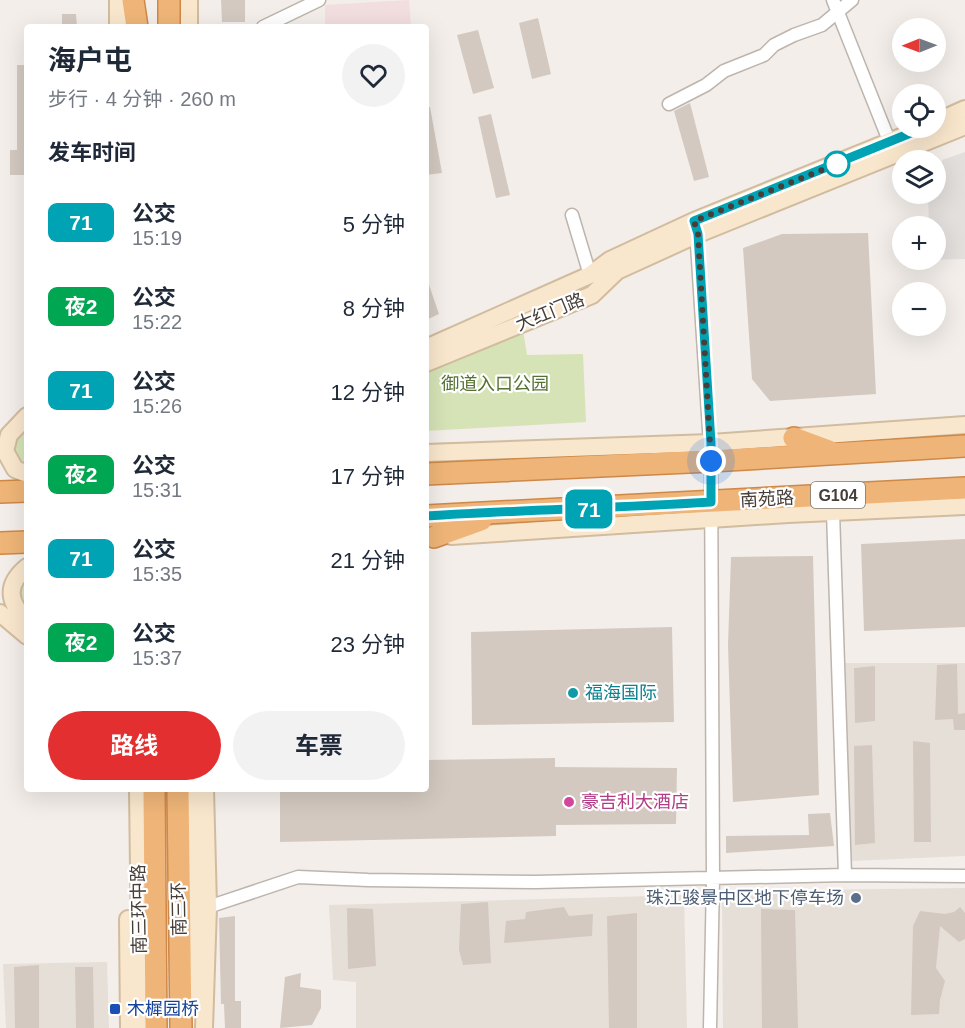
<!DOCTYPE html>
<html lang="zh">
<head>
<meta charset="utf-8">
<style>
	:root { --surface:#fff; --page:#f2f2f3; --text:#1f2937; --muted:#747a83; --accent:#e42f30 }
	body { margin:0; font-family:Arial,"Noto Sans SC",sans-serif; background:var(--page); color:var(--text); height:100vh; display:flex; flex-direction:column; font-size:22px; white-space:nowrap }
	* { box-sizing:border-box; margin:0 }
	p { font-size:20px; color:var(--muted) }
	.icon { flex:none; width:33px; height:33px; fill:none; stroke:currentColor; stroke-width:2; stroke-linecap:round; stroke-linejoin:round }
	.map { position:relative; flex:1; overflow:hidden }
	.sheet { position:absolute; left:24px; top:24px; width:405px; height:768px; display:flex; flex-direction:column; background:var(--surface); border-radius:6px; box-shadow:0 6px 24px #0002 }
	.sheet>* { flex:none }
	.badge { padding:0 12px; border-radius:9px; font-size:21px; line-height:39px }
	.needle { width:39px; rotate:269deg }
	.tools { position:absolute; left:892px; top:18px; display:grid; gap:12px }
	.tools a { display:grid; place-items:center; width:54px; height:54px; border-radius:50%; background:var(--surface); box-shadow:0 6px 24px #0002; font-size:30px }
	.you { position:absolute; width:30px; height:30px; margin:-15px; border:4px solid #fff; border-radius:50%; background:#1a73e8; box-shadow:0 0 0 9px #1a73e833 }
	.map>.badge { position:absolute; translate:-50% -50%; box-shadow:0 0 0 3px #fff }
	h2 { padding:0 24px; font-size:22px; line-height:54px }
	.round { display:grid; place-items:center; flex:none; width:63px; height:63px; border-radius:32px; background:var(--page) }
	.overview { display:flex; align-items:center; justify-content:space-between; height:102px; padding:0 24px }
	h1 { font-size:28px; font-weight:700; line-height:45px }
	.primary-button { display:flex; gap:12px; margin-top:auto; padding:12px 24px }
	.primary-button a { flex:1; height:69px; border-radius:36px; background:var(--accent); color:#fff; font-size:24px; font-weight:700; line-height:69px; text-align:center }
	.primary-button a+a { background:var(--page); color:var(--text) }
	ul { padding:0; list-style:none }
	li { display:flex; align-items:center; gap:18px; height:84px; padding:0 24px }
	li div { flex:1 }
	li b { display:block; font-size:22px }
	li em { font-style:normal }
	li .badge { min-width:66px; font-weight:700; text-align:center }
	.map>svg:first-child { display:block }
</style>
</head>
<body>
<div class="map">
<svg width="965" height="1028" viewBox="0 0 965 1028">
	<rect width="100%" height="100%" fill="#f3eee9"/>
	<path fill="#e6dfd8" d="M844 663H965V856L850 861Z
		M965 888V1028H723L722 891Z
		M684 895 687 1028H356V982L333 980 329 905Z
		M107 962 109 1028H6L3 964Z"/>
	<path fill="#f2dede" d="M409 0 411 27H325V5Z"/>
	<path fill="#d6e3b6" d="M522 324 527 355 583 354 586 422 426 431V370Z
		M27 420V464L19 465 10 454 13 435Z
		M27 565V608L18 599Z"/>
	<path fill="#e2dfdd" d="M965 152V259L920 260H936V226H929L928 194H936V187L943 184 942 160Z"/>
	<path fill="#d3c9c0" d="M221 0H245V22H222Z
		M62 14H76L77 27H62Z
		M538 18 551 74 532 79 519 23Z
		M478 30 494 88 473 94 457 35Z
		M17 65H27L26 175H10V150H17Z
		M690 103 709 177 694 181 674 111Z
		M430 107 442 173 426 175V108Z
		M491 114 510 195 496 198 478 117Z
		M868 233 876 394 770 401 752 379 743 248 782 234Z
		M427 279 439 314 426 320V280Z
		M965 539V627L864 631 861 544Z
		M813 556 819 795 733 802 728 645 731 557Z
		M672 627 674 722 472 725 471 632Z
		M957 664 958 714 965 713V730H954L953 719 935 720 937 665Z
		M875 666V721L855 723 854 668Z
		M913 741 930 743 931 842H914Z
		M872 745 875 843 855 845 854 746Z
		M555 758V767L677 768 676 824 556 825V836L280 842V789H426V760Z
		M830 813 834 846 726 853V836L809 835 808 814Z
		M488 902 491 963 463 965 459 950 461 904Z
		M564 907 569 916 593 914 592 936 504 943 506 921 525 919 526 912Z
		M960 907 965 913V939L959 942 940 926 936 968 945 981 940 1000 939 1014 911 1015 913 926 920 911 945 914 954 912Z
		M347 908 373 909 376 966 348 969Z
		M761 909 795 910 798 1028H762Z
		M637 913V1028H609L607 916Z
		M235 916V1001H241V1028H225L224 1004H221L219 918Z
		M39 965V1028H15L14 967Z
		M75 967H93L94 1028H76Z
		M301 973 300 987 321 990V1008L312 1025 280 1028 285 977Z"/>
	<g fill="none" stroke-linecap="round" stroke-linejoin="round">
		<g stroke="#bdb5ad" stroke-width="15">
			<path id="street" d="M833 0 890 143
				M263 27 319 0
				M669 104 706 85 724 71 764 55 774 45 794 35 822 25 852 0
				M572 215 590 275
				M696 229 711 461 713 879 710 1028
				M833 512 845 875
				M208 907 298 877 368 880 536 882 845 875 965 876"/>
		</g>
		<g stroke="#d1bc9f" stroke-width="20">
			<path id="secondary" d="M118 0V27
				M189 0V27
				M936 122 965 109
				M426 348 590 275 610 260 694 221 923 128
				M426 363 592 295 617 271 698 234 965 126
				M27 416 9 435 5 451 15 469 27 474
				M426 453 711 443 965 425
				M451 536 788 514 965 506
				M27 567C5 585 8 602 27 621
				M0 613 27 636
				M138 789 141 1028
				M191 789 194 1006
				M128 919 129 1028
				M204 1028 208 907 205 789"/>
		</g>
		<g stroke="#ce8848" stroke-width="24">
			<path id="highway" d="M133 0 137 27
				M169 0V27
				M794 438 829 451
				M426 474 711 461 965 446
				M0 492 27 491
				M426 516 965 488
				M434 537 481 520
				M0 543 27 542
				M154 789 156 1028
				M178 789 181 1028"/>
		</g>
		<use href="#street" stroke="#fff" stroke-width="12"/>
		<use href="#secondary" stroke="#f9e7cd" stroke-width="16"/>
		<use href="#highway" stroke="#efb578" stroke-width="21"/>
	</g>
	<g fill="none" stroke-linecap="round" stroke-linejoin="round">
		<g stroke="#fff" stroke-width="14">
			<path id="line" d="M426 516C521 510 616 508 711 502V443L698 234 694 221 923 128"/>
		</g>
		<use href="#line" stroke="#00a3b4" stroke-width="9"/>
		<path stroke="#463e38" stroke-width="6" stroke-dasharray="0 10.8" d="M711 461 698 234 694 221 837 164"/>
	</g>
	<circle fill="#fff" stroke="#00a3b4" stroke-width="3" cx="837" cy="164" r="12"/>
	<circle fill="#0f9aa8" stroke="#fff" stroke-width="2" cx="573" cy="693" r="6"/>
	<circle fill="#d1479c" stroke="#fff" stroke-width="2" cx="569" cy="802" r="6"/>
	<circle fill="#5c6f8a" stroke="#fff" stroke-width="2" cx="856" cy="898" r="6"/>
	<rect fill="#1a4fb4" stroke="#fff" stroke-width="2" x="109" y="1003" width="12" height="12" rx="3"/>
	<g text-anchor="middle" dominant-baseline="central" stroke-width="4.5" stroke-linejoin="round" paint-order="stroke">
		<rect fill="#fff" stroke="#7e7874" stroke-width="1.5" x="811" y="482" width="54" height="26" rx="4.5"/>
		<g font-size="16" font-weight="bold" fill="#463e38">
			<text x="838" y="495">G104</text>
		</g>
		<g font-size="18" fill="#463e38" stroke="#fff">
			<text transform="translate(550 312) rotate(-22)">大红门路</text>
			<text transform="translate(767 499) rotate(-3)">南苑路</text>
			<text transform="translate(139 909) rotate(-91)">南三环中路</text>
			<text transform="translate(179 909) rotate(-91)">南三环</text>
		</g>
		<g font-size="18" fill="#547231" stroke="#fff">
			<text x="495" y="384">御道入口公园</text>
		</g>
		<g font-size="18" fill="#0d838f" stroke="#fff" text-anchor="start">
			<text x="585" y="693">福海国际</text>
		</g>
		<g font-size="18" fill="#b23c85" stroke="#fff" text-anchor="start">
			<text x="581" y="802">豪吉利大酒店</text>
		</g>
		<g font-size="18" fill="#4e5e75" stroke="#fff" text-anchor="end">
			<text x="844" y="898">珠江骏景中区地下停车场</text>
		</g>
		<g font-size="18" fill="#164399" stroke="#fff" text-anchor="start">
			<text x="127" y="1009">木樨园桥</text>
		</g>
	</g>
</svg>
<div class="tools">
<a><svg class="needle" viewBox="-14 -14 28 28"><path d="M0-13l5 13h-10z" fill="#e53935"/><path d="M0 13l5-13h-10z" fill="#747a83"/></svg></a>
<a><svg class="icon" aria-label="locate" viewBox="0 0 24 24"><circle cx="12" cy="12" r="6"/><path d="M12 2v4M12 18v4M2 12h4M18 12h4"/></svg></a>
<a><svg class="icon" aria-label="layers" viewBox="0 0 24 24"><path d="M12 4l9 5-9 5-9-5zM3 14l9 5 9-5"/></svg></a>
<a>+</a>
<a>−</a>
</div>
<div class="you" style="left:711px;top:461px"></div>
<b class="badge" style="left:589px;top:509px;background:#00a3b4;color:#fff">71</b>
<section class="sheet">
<div class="overview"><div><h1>海户屯</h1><p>步行 · 4 分钟 · 260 m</p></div><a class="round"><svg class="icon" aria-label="heart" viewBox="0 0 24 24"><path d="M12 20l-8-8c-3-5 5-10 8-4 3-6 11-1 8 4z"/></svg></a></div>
<h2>发车时间</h2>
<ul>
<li><span class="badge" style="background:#00a3b4;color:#fff">71</span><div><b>公交</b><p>15:19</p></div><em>5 分钟</em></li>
<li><span class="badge" style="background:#00a651;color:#fff">夜2</span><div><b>公交</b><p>15:22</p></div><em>8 分钟</em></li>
<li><span class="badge" style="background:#00a3b4;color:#fff">71</span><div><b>公交</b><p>15:26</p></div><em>12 分钟</em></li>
<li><span class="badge" style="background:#00a651;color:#fff">夜2</span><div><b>公交</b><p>15:31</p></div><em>17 分钟</em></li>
<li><span class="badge" style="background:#00a3b4;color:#fff">71</span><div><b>公交</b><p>15:35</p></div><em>21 分钟</em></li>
<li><span class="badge" style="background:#00a651;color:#fff">夜2</span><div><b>公交</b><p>15:37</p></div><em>23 分钟</em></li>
</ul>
<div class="primary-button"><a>路线</a><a>车票</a></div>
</section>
</div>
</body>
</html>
